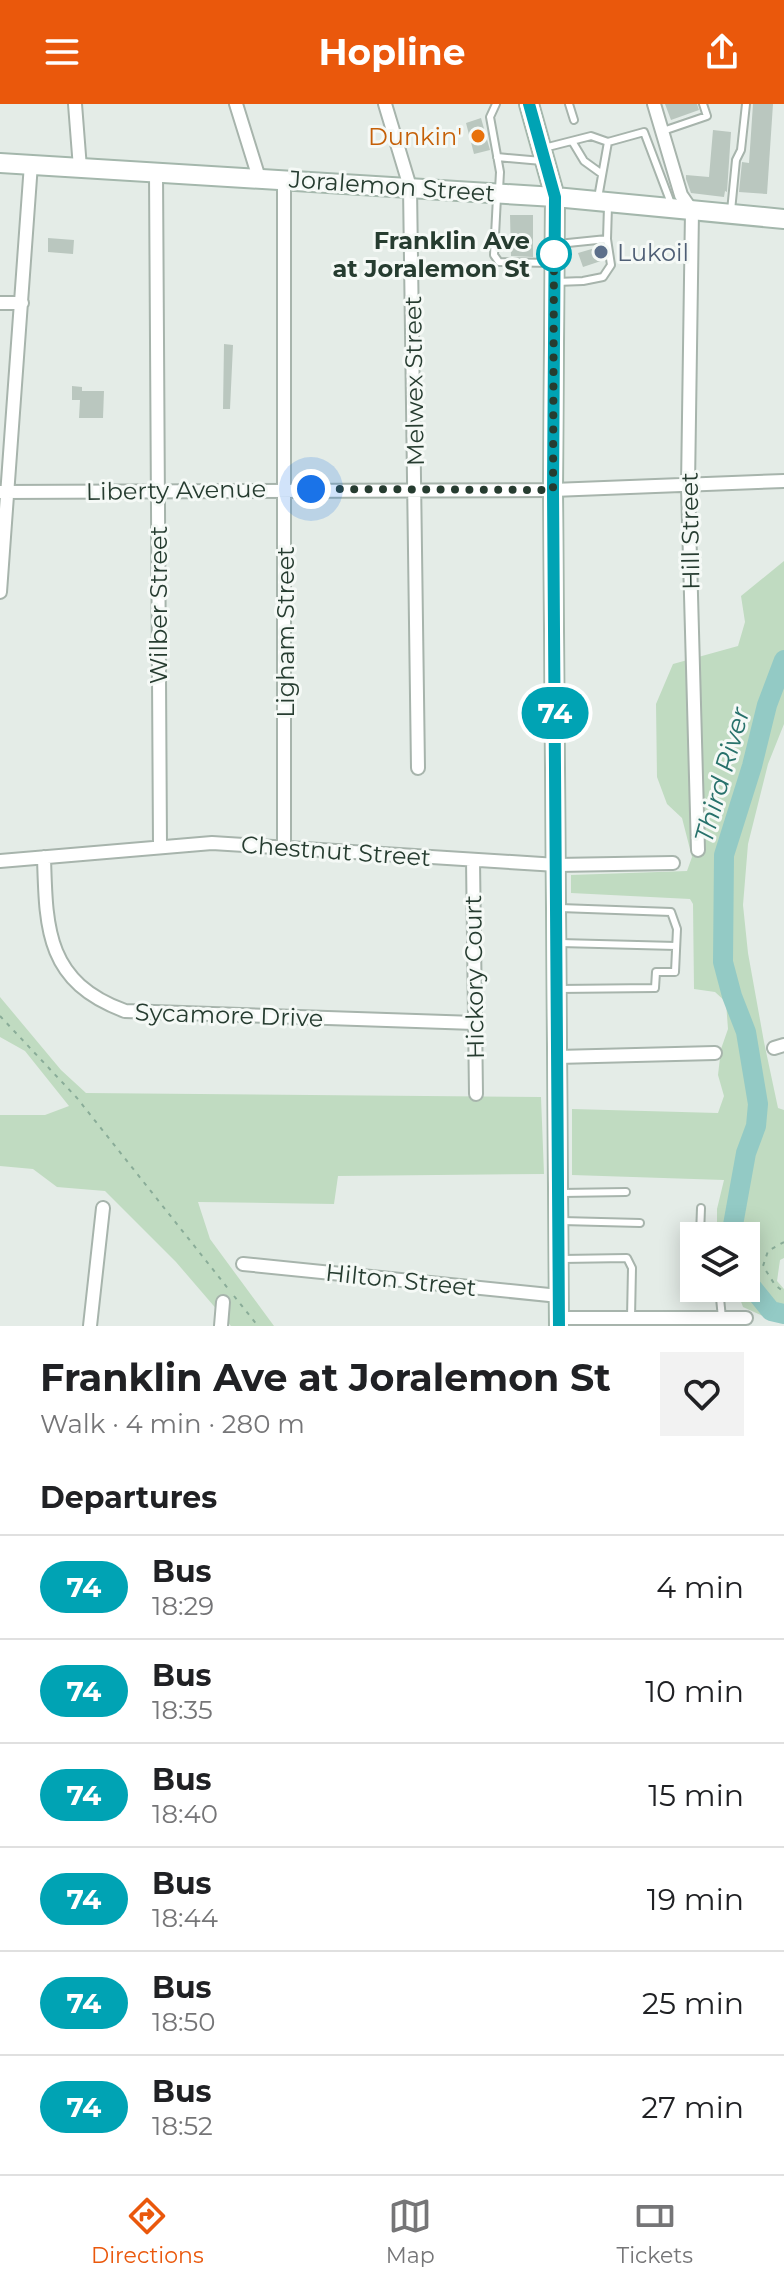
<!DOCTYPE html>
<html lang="en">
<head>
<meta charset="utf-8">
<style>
	:root { --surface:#fff; --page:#f2f2f2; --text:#202124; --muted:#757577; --line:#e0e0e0; --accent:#ea580c }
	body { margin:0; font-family:Montserrat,sans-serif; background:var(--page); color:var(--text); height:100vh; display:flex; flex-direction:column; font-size:30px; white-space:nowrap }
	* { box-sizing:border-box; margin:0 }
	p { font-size:26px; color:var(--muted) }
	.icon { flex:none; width:44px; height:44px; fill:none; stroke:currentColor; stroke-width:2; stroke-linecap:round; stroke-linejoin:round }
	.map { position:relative; height:1222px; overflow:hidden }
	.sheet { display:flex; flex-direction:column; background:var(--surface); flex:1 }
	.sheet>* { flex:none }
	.badge { padding:0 16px; border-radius:26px; font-size:28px; line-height:52px }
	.buttons { position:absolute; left:680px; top:1118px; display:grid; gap:16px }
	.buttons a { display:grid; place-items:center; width:80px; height:80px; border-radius:0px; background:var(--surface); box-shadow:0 4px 20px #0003; font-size:40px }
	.you { position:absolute; width:40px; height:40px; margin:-20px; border:6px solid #fff; border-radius:50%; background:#1a73e8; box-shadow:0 0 0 12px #1a73e833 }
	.map>.badge { position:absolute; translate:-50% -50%; box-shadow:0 0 0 4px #fff }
	h2 { padding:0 40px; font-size:30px; line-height:72px }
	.round { display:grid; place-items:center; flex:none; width:84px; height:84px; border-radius:0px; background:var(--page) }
	.summary { display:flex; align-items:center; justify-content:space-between; height:136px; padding:0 40px }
	h1 { font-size:38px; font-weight:700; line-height:60px }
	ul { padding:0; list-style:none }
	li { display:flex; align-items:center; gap:24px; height:104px; padding:0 40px; border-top:2px solid var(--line) }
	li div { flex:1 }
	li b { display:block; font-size:30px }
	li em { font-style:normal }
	li .badge { min-width:88px; font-weight:700; text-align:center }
	header { display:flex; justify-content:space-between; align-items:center; height:104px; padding:0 40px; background:var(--accent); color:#fff; font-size:36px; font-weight:700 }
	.dock { display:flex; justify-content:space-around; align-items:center; height:112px; border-top:2px solid var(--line); background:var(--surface); font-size:22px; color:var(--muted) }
	.dock a { display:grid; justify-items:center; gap:4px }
	.dock .selected { color:var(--accent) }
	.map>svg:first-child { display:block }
</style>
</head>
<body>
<header><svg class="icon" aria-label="menu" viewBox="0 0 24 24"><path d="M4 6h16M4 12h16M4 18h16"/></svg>Hopline<svg class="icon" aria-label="share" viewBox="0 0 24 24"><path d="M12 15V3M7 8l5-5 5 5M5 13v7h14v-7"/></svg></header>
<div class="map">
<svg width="784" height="1222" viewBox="0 0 784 1222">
	<rect width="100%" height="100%" fill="#e4ece7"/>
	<path fill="#c0dbc1" d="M784 457V620L768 660 748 740 743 801 748 849 764 938 778 1004 784 1006V1154L780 1156 777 1177 784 1185V1217H774L743 1203 736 1184H746V1132H717V1105L724 1076 572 1071V1005L718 1009 724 992 718 971 721 945 728 925 726 898 715 888 694 885 693 800 690 795 571 789V771L687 767 692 753 682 714 667 700 657 673 656 600 673 560 738 542 745 518 741 492Z
		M0 893 61 966 86 989 541 993 544 1070 338 1072 334 1100 198 1098 210 1135 274 1222H231L176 1158 105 1087 57 1083 33 1065 0 1062V1011H45L69 1002 25 947 0 933Z"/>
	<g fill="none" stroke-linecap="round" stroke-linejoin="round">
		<path stroke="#93cac5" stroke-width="20" d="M731 1132 746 1049 756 1022 758 1000 746 928 732 892 723 858 724 751 752 662 767 601 784 556
			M746 1176 771 1207 784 1210"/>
	</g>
	<path fill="#bac7bf" d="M665 0H697L699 6 671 16Z
		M753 0H773L767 90 739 88 742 58 749 59Z
		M481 14 490 46 474 50 466 19Z
		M713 26 731 28 727 88 725 87 724 93 691 89 686 75V71L709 73Z
		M510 111H533V153L511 152Z
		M48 134 74 136 73 150 48 148Z
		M602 142 604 156 583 163 578 149Z
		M224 240 233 241 230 305H223Z
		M72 282 82 283V287H104L103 314H79L80 296H72Z"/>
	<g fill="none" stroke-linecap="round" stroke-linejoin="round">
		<g stroke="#a7b4ac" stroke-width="10">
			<path id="lane" d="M496 0 490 13 500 68 499 86
				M569 0 574 16
				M663 27 707 12 703 0
				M572 37 584 57 602 70
				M544 44 591 32 608 38 644 28 672 102
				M497 53 542 57
				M497 93 494 151 499 158 553 159
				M598 94 608 38
				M731 107 736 56 741 46 746 0
				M558 140 607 135
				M556 178 583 177 603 173 611 161 607 135 608 102
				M560 839 676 842
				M558 885 655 884 656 868H675L677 825 671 808 560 804
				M562 1089 626 1088
				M562 1117 640 1119
				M700 1132 701 1104
				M562 1155 627 1154 632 1164 631 1214
				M719 1184 722 1214"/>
		</g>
		<g stroke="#a7b4ac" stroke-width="16">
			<path id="street" d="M75 0 80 64
				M236 0 259 74
				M385 0 410 83 418 664
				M654 0 681 91 692 107 688 382 698 746
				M156 68 160 741
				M284 75V742
				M0 199H22
				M0 388 553 386 784 377
				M0 488 31 60
				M44 753C46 825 46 878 125 907L475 919
				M473 756 476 990
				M0 757 212 739 557 761 673 759
				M774 944 784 941
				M557 953 715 949
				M243 1160 559 1192
				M559 1214H746
				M90 1222 103 1104
				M221 1222 223 1198"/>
		</g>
		<g stroke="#a4b7ac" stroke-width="22">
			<path id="secondary" d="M529 0 555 93 553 386 559 1222
				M0 59 555 93 784 115"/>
		</g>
		<path stroke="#89ac98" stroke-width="2" stroke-dasharray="4 6" stroke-linecap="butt" d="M0 912 77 994 230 1187
			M784 1138 768 1147 763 1162 775 1181 784 1188
			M234 1192 258 1222"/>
		<use href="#lane" stroke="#fff" stroke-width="6"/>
		<use href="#street" stroke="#fff" stroke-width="12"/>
		<use href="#secondary" stroke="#fff" stroke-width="18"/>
	</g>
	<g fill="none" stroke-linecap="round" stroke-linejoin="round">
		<g stroke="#fff" stroke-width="18">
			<path id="line" d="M529 0 555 93 553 386 559 1222"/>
		</g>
		<use href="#line" stroke="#00a3b4" stroke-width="12"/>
		<path stroke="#263c30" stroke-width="8" stroke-dasharray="0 14.4" d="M311 385 553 386 554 150"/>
	</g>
	<circle fill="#e8710a" stroke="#f5f9f6" stroke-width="3" cx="478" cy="32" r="8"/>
	<circle fill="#5c6f8a" stroke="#f5f9f6" stroke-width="3" cx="601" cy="148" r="8"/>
	<circle fill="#fff" stroke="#00a3b4" stroke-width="4" cx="554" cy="150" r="16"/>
	<g text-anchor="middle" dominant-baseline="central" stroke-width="6" stroke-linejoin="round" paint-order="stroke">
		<g font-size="24" fill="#c56008" stroke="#f5f9f6" text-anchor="end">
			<text x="462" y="32">Dunkin'</text>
		</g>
		<g font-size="24" fill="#263c30" stroke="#f5f9f6">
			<text transform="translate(392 82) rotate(4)">Joralemon Street</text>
			<text transform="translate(414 277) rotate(-91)">Melwex Street</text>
			<text transform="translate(176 386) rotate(-1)">Liberty Avenue</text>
			<text transform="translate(690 427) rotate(-91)">Hill Street</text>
			<text transform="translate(158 501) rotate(-90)">Wilber Street</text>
			<text transform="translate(285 528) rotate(-90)">Ligham Street</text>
			<text transform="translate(336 747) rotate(4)">Chestnut Street</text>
			<text transform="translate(474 873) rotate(-91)">Hickory Court</text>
			<text transform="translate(229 911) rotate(2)">Sycamore Drive</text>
			<text transform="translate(401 1176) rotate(6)">Hilton Street</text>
		</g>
		<g font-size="24" font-weight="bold" fill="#263c30" stroke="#f5f9f6" text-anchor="end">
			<text x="530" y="136">Franklin Ave<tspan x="530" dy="28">at Joralemon St</tspan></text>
		</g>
		<g font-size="24" fill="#4e5e75" stroke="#f5f9f6" text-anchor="start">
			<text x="617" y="148">Lukoil</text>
		</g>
		<g font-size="26" font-style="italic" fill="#27716b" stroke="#f5f9f6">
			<text transform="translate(722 671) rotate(-74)">Third River</text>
		</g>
	</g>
</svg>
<div class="buttons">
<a><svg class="icon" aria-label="layers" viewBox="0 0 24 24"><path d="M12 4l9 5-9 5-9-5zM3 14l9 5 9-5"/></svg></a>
</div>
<div class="you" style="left:311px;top:385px"></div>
<b class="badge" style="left:555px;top:609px;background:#00a3b4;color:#fff">74</b>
</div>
<section class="sheet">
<div class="summary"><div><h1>Franklin Ave at Joralemon St</h1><p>Walk · 4 min · 280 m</p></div><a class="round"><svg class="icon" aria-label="heart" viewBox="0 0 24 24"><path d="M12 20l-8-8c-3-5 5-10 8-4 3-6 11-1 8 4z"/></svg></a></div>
<h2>Departures</h2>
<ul>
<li><span class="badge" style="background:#00a3b4;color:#fff">74</span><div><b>Bus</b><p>18:29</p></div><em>4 min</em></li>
<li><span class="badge" style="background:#00a3b4;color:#fff">74</span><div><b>Bus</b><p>18:35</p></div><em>10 min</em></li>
<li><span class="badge" style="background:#00a3b4;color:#fff">74</span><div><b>Bus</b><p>18:40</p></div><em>15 min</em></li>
<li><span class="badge" style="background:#00a3b4;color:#fff">74</span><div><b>Bus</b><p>18:44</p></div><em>19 min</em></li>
<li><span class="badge" style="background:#00a3b4;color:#fff">74</span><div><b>Bus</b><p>18:50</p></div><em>25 min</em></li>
<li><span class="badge" style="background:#00a3b4;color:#fff">74</span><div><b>Bus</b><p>18:52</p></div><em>27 min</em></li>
</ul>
</section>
<nav class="dock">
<a class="selected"><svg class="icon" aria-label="directions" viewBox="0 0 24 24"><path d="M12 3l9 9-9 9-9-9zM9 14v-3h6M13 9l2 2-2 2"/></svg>Directions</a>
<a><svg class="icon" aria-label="map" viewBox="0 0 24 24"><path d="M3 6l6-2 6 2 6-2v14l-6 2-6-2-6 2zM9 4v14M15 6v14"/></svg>Map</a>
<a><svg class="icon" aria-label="tickets" viewBox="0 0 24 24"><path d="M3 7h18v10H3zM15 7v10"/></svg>Tickets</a>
</nav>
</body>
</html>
